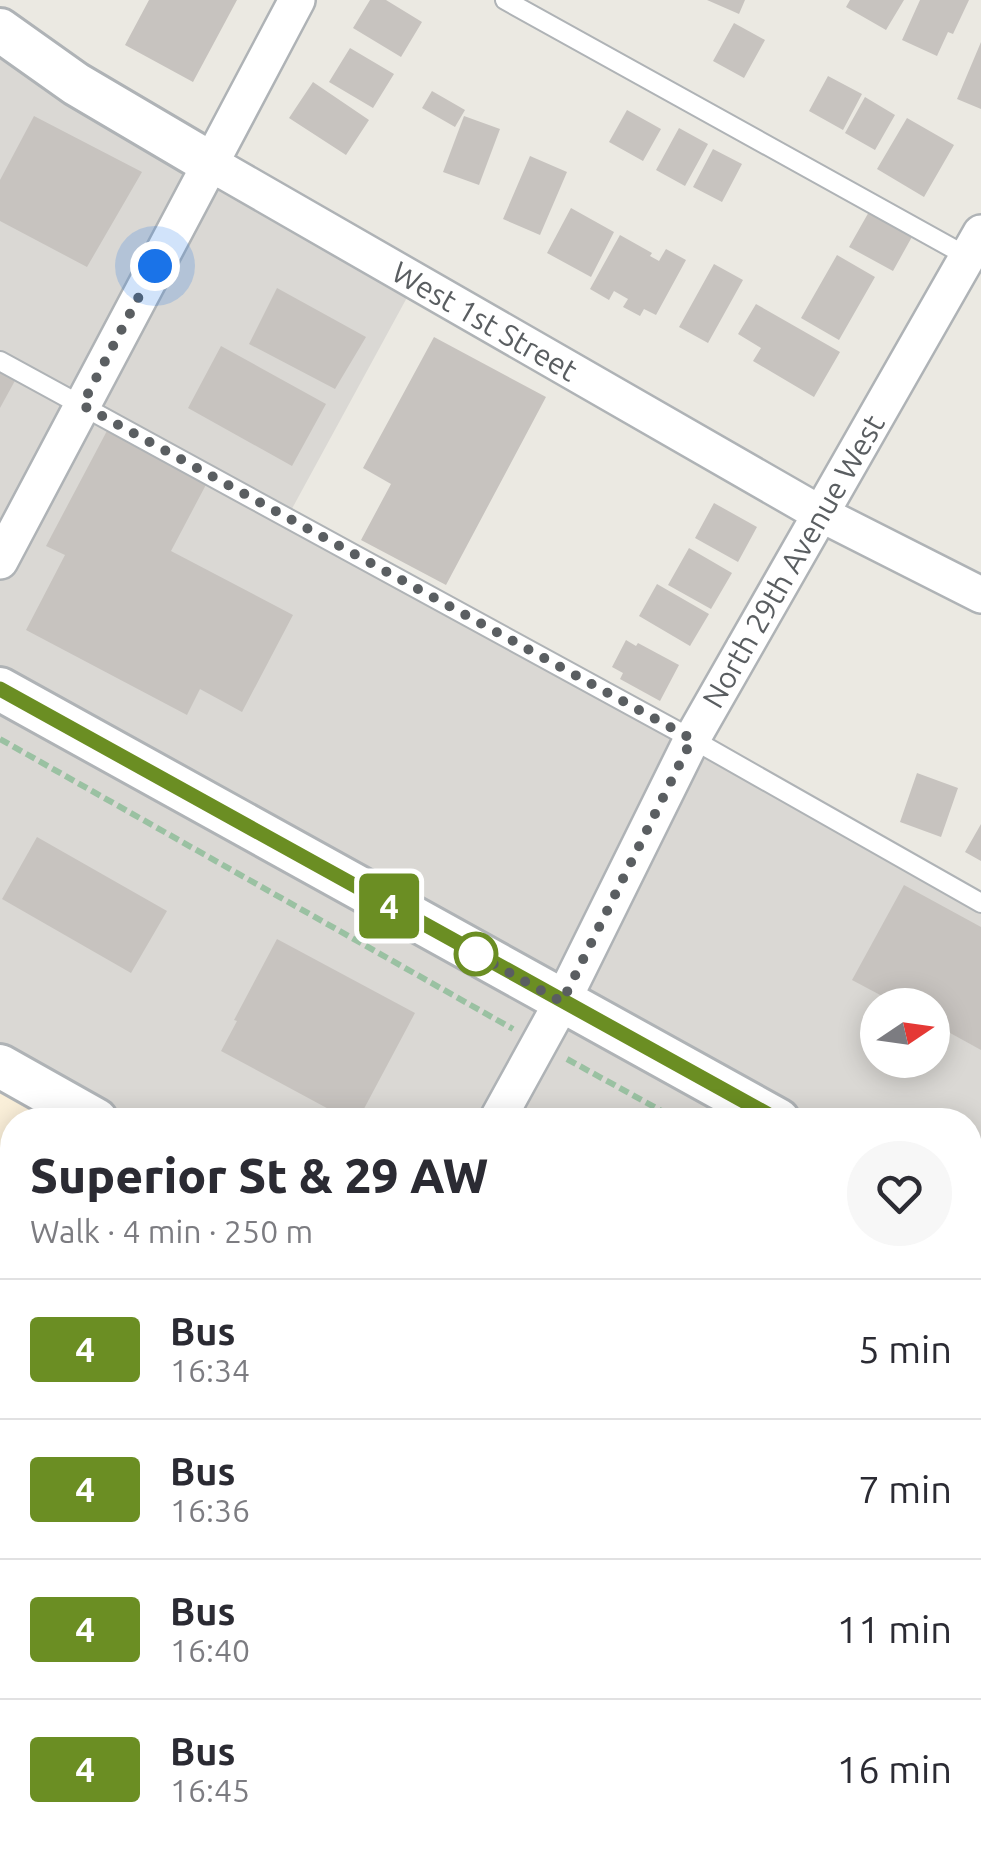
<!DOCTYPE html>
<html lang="en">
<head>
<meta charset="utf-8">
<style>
	:root { --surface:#fff; --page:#f7f7f7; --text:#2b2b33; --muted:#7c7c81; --line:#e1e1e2 }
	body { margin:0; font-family:Ubuntu,sans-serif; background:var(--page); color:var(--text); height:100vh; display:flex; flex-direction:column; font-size:38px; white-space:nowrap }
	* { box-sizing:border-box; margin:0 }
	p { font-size:32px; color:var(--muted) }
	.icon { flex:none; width:55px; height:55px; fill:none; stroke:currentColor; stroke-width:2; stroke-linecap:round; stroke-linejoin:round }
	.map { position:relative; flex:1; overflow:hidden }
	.drawer { position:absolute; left:0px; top:1108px; width:982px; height:752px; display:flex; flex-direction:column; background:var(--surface); border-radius:40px 40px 0 0; box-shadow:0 5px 25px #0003 }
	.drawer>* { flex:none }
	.badge { padding:0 20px; border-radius:8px; font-size:35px; line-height:65px }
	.needle { width:65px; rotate:77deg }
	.fabs { position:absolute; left:860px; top:988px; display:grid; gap:20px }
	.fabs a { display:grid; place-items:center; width:90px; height:90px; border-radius:50%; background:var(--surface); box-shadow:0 5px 25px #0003; font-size:50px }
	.you { position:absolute; width:50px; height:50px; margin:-25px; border:8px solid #fff; border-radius:50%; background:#1a73e8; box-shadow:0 0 0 15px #1a73e833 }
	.map>.badge { position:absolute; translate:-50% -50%; box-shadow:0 0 0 5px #fff }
	.round { display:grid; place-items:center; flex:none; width:105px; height:105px; border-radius:52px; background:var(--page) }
	.summary { display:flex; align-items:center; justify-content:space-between; height:170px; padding:0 30px }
	h1 { font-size:48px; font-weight:800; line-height:75px }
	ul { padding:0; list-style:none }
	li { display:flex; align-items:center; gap:30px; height:140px; padding:0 30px; border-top:2px solid var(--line) }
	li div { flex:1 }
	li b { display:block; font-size:38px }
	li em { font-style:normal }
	li .badge { min-width:110px; font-weight:700; text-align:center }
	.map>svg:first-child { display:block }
</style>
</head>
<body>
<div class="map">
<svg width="981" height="1858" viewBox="0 0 981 1858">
	<rect width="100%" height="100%" fill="#ebe9e2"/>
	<path fill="#faefd9" d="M0 1066 96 1120H12V1848H100L94 1858H0Z"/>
	<path fill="#dad8d4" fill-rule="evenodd" d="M0 30 416 281 288 516 981 903V1199L970 1220V1120H96L0 1066ZM878 1005H932V1060H878Z
		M970 1224 981 1230V1604L970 1598Z"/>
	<path fill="#c7c3bf" d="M149 0H237L193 82 125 45Z
		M370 0H386L422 22 401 57 353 28Z
		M707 0H745L739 14Z
		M850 0H904L886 30 846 7Z
		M920 0H969L953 34 948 32 937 56 902 40Z
		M734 23 765 40 744 78 713 61Z
		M981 42V109L957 99Z
		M350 48 394 74 373 108 329 82Z
		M828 76 862 94 843 130 809 111Z
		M313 82 369 120 346 155 289 118Z
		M432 91 465 110 455 127 422 108Z
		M865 97 895 115 875 150 845 133Z
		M627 110 661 129 643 161 609 142Z
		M34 116 142 172 87 267 0 221V180Z
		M464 116 500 129 479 185 443 172Z
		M907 118 954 145 924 197 877 169Z
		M679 128 708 144 685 186 656 170Z
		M713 149 742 164 722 202 693 187Z
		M530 156 567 172 540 235 503 219Z
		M571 208 614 232 591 277 547 253Z
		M870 210 913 235 893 271 849 247Z
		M620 235 652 253 650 256 659 261 666 249 686 260 656 315 644 309 640 316 623 307 628 299 614 291 609 300 590 289Z
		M837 255 875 277 839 340 801 318Z
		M714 264 743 280 708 343 679 327Z
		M277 288 366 337 335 389 249 344Z
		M756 304 840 352 814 397 753 361 761 348 738 334Z
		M434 337 546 397 446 585 361 540 391 484 363 468Z
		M221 346 326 404 292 466 188 408Z
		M0 368 17 377 0 408Z
		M109 427 209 479 171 551 293 615 242 712 200 689 187 715 26 630 65 555 46 546Z
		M714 503 757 527 738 562 695 538Z
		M689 548 732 573 711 609 668 585Z
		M657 584 709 614 690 646 639 616Z
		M626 640 636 646 638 643 679 665 660 701 620 679 623 673 612 667Z
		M917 773 958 788 941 837 900 822Z
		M981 824V861L965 852Z
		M37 837 167 911 131 973 2 899Z
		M904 885 981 927V1050L932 1023V1005H899L852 980Z
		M277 939 415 1013 358 1120H349L221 1051 237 1021 234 1020Z
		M12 1155V1225L0 1218V1178Z
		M0 1238 12 1245V1336L0 1359Z
		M970 1392 981 1398V1455L970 1475Z
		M0 1657 12 1664V1726L0 1720Z
		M970 1786 981 1792V1858H303L308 1848H970Z"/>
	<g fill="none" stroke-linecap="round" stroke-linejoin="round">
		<g stroke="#afb3b6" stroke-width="22">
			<path id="service" d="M505 0 972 259
				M0 361 692 739 981 903
				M0 1598 12 1605
				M0 1814 12 1793"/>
		</g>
		<g stroke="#afb3b6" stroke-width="40">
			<path id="minor" d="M210 163 819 513 981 595
				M0 561 297 0
				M497 1120 562 1002 692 739 981 233
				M94 1858 100 1848"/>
		</g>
		<g stroke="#afb3b6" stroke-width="48">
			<path id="tertiary" d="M0 30 76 84 210 163
				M0 689 778 1120
				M0 1066 96 1120
				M970 1225 981 1231
				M970 1598 981 1604"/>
		</g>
		<path stroke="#9ac1a2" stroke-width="6" stroke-dasharray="10 5" stroke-linecap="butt" d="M0 739 513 1029
			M567 1059 678 1120
			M970 1280 981 1286"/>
		<use href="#service" stroke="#fff" stroke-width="18"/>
		<use href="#minor" stroke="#fff" stroke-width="35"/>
		<use href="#tertiary" stroke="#fff" stroke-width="42"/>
	</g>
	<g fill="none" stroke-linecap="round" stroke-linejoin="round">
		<g stroke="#fff" stroke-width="22">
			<path id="line" d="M0 689 778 1120"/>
		</g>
		<use href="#line" stroke="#6b8e23" stroke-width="15"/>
		<path stroke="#5a5e61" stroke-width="10" stroke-dasharray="0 18" d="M155 266 82 405 692 739 562 1002 463 947 476 954"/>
	</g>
	<circle fill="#fff" stroke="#6b8e23" stroke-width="5" cx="476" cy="954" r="20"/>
	<g text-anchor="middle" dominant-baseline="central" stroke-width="8" stroke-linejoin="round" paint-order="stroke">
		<g font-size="30" fill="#5a5e61" stroke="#fff">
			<text transform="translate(485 321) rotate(30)">West 1st Street</text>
			<text transform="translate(793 561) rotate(-60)">North 29th Avenue West</text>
		</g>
	</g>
</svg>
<div class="fabs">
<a><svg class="needle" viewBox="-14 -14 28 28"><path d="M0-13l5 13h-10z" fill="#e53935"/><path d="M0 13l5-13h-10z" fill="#7c7c81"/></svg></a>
</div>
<div class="you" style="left:155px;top:266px"></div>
<b class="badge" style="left:389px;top:906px;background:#6b8e23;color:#fff">4</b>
<section class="drawer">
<div class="summary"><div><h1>Superior St &amp; 29 AW</h1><p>Walk · 4 min · 250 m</p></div><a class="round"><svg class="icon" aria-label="heart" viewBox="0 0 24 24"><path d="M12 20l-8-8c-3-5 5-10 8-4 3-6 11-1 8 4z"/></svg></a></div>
<ul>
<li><span class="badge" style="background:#6b8e23;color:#fff">4</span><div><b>Bus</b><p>16:34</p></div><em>5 min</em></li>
<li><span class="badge" style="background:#6b8e23;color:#fff">4</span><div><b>Bus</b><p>16:36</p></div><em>7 min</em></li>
<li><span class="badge" style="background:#6b8e23;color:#fff">4</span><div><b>Bus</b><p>16:40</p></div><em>11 min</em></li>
<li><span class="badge" style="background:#6b8e23;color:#fff">4</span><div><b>Bus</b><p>16:45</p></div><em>16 min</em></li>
</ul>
</section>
</div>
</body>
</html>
